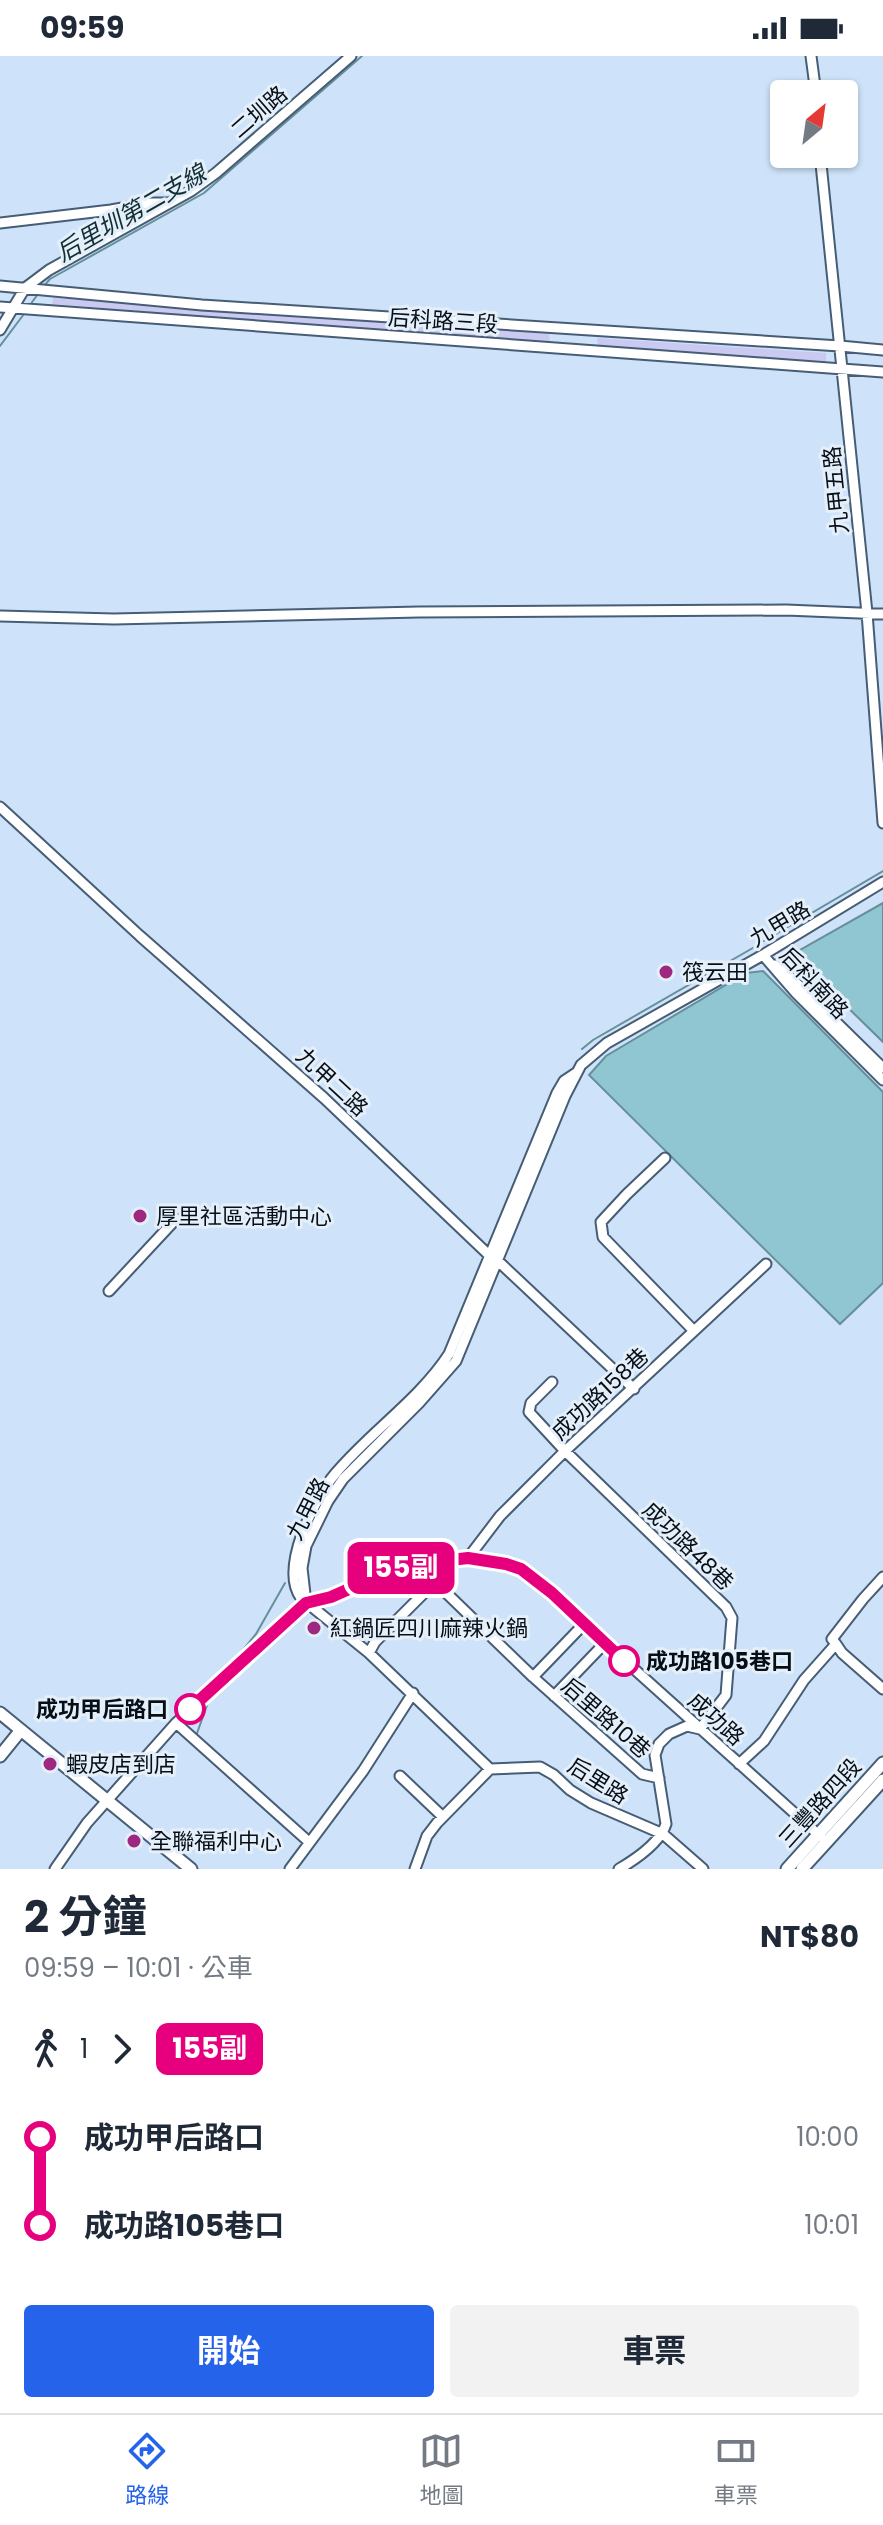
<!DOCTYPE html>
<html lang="zh-TW">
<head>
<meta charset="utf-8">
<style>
	:root { --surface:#fff; --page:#f2f2f3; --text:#1f2937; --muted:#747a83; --line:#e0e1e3; --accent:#2563eb }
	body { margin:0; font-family:Poppins,"Noto Sans TC",sans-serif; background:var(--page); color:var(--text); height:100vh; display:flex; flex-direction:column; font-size:30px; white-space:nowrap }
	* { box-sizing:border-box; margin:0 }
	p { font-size:26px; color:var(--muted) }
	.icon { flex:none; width:44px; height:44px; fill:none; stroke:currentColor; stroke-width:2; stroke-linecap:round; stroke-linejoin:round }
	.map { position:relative; height:1813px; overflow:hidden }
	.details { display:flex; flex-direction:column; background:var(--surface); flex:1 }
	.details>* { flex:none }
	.badge { padding:0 16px; border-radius:12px; font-size:28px; line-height:52px }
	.needle { width:52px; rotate:29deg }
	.controls { position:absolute; left:770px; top:24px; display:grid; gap:16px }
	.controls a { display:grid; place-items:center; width:88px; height:88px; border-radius:8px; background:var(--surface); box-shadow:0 2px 6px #0004; font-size:40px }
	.map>.badge { position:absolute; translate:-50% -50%; box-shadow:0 0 0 4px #fff }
	.legs { display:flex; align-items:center; gap:12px; height:88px; padding:0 24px; font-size:26px }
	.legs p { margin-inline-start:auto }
	.summary { display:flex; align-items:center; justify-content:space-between; height:136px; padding:0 24px }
	h1 { font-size:44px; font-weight:700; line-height:60px }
	.primary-button { display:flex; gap:16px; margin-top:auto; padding:16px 24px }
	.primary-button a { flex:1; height:92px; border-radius:8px; background:var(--accent); color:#fff; font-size:32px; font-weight:700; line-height:92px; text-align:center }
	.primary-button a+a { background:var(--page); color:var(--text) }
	ul { padding:0 24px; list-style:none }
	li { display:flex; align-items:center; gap:28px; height:88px; font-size:30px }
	li i { display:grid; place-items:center; width:12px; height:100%; margin:0 10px; background:currentColor }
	li i::after { content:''; width:20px; height:20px; margin:-10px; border:6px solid; border-radius:50%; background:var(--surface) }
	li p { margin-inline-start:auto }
	li:first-child i { background:linear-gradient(#0000 50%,currentColor 0) }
	li:last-child i { background:linear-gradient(currentColor 50%,#0000 0) }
	.status { display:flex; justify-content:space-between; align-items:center; height:56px; padding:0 40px; background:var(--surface); direction:ltr }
	.status svg { height:22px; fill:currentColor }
	.menu { display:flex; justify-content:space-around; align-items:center; height:112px; border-top:2px solid var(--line); background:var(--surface); font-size:22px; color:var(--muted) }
	.menu a { display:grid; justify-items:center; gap:4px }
	.menu .active { color:var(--accent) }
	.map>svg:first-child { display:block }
</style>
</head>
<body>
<div class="status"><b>09:59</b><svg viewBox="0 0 49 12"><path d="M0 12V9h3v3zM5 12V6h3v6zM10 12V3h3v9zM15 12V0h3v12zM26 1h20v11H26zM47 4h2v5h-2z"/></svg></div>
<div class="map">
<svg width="883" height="1813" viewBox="0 0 883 1813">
	<rect width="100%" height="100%" fill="#cee3f9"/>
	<path fill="#cac9f1" d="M53 242 549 276 550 288 52 248Z
		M597 282 826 297V306L598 290Z"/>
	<path fill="#8fc6d2" stroke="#668f9a" stroke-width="2" d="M883 847V986L793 898Z
		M763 915 883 1036V1227L840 1268 589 1019 606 1000 746 917Z"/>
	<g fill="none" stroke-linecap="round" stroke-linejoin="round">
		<path stroke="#668f9a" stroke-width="2" d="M44 230 50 223 204 137 362 0
			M30 249 38 238
			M0 290 24 258
			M764 885 883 815
			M582 993 593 984 758 889
			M353 1406 386 1373
			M226 1615 256 1578 285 1527
			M196 1680 210 1641"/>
		<g stroke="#465d75" stroke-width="13">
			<path id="minor" d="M811 0 816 38
				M820 98 867 557 883 767
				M0 167 111 154 150 147H167
				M0 230 202 249 840 290 883 294
				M0 251 883 316
				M0 274 25 232 49 214 191 135 216 117 351 0
				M0 560 114 563 419 556 786 554 883 558
				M0 751 140 880 324 1042 491 1201 498 1205 634 1333
				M763 899 796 937 883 1024
				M775 909 788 919 883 1012
				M665 1102 627 1138 601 1166 603 1181 694 1275
				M109 1235 176 1163
				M552 1326 531 1347 529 1356 565 1395 726 1551 732 1562 726 1639 700 1673 687 1670 669 1678 659 1688 655 1699 666 1768C660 1787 636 1803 619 1813
				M468 1502 500 1460 565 1395 766 1208
				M435 1526 533 1621 642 1718 659 1722
				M306 1547 302 1512 306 1490 328 1445 343 1423 419 1347 456 1305 565 1040 581 1009 607 987 763 899 883 826
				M836 1588 842 1597 883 1633
				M369 1597 375 1586 458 1503
				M533 1621 583 1569
				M554 1640 604 1588
				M176 1667 309 1786
				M739 1708 764 1685 804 1624 836 1588 832 1583 863 1543 883 1521
				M490 1713 369 1597 301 1542C279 1513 314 1443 335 1418 370 1376 419 1344 449 1298L557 1037 564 1025 576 1017
				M400 1720 443 1761
				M55 1813 87 1767 176 1667 306 1547C338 1539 364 1523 394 1513 438 1499 496 1495 534 1523L821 1781
				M290 1813 363 1715 413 1637
				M415 1813 427 1780 437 1767 490 1713 540 1711 554 1719 570 1734 591 1747 663 1778 703 1813"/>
		</g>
		<g stroke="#465d75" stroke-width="15">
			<path id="major" d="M0 1657 191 1813
				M0 1700 21 1674
				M787 1813 883 1707
				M802 1813 883 1724"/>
		</g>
		<use href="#minor" stroke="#fff" stroke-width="9"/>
		<use href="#major" stroke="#fff" stroke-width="11"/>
	</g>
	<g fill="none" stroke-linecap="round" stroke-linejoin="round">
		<g stroke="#fff" stroke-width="18">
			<path id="line-1" d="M190 1653 306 1547 331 1541 394 1513 417 1508 468 1502 506 1508 521 1513 552 1537 624 1605"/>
		</g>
		<use href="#line-1" stroke="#e6007e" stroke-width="12"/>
	</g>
	<g fill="#9e2780" stroke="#e4effa" stroke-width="3">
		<circle cx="666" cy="916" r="8"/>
		<circle cx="140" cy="1160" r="8"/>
		<circle cx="314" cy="1572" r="8"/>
		<circle cx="50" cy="1708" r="8"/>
		<circle cx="134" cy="1785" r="8"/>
	</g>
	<g fill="#fff" stroke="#e6007e" stroke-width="4">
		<circle cx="624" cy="1605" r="14"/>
		<circle cx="190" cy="1653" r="14"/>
	</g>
	<g text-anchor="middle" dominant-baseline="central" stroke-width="6" stroke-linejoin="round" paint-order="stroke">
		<g font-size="22" fill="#060e17" stroke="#e4effa">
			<text transform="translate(259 56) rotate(-41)">二圳路</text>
			<text transform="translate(443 265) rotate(4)">后科路三段</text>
			<text transform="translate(836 434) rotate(-96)">九甲五路</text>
			<text transform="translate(780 868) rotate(-31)">九甲路</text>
			<text transform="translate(814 927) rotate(47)">后科南路</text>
			<text transform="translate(332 1026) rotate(43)">九甲二路</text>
			<text transform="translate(600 1338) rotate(-43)">成功路158巷</text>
			<text transform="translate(308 1453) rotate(-63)">九甲路</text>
			<text transform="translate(688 1490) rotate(44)">成功路48巷</text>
			<text transform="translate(606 1662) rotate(41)">后里路10巷</text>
			<text transform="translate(716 1663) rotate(42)">成功路</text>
			<text transform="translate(598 1725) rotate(32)">后里路</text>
			<text transform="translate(820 1747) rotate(-48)">三豐路四段</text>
		</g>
		<g font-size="22" fill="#060e17" stroke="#e4effa" text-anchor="start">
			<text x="682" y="916">筏云田</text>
			<text x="156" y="1160">厚里社區活動中心</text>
			<text x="330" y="1572">紅鍋匠四川麻辣火鍋</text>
			<text x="66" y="1708">蝦皮店到店</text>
			<text x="150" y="1785">全聯福利中心</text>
		</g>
		<g font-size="22" font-weight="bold" fill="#060e17" stroke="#e4effa" text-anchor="start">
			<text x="646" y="1605">成功路105巷口</text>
			<text x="168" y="1653" text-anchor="end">成功甲后路口</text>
		</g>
		<g font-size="24" font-style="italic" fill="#112e34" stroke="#e4effa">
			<text transform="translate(131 157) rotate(-30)">后里圳第二支線</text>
		</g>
	</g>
</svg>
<div class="controls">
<a><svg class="needle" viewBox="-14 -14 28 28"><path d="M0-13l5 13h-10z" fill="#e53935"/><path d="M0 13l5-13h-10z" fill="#747a83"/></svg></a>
</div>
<b class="badge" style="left:401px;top:1512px;background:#e6007e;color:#fff">155副</b>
</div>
<section class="details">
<div class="summary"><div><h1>2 分鐘</h1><p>09:59 – 10:01 · 公車</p></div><b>NT$80</b></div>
<div class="legs"><svg class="icon" aria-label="walk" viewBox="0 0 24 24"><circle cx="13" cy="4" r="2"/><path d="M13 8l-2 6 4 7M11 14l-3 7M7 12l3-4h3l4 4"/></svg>1<svg class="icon" aria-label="forward" viewBox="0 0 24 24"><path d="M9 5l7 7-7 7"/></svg><b class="badge" style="background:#e6007e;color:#fff">155副</b></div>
<ul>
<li><i style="color:#e6007e"></i><b>成功甲后路口</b><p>10:00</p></li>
<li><i style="color:#e6007e"></i><b>成功路105巷口</b><p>10:01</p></li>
</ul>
<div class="primary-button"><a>開始</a><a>車票</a></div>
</section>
<nav class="menu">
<a class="active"><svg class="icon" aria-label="directions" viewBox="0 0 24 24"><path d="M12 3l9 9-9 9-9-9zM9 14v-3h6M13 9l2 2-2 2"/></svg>路線</a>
<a><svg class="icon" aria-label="map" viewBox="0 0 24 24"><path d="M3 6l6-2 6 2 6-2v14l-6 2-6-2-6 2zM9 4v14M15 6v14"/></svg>地圖</a>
<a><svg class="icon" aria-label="tickets" viewBox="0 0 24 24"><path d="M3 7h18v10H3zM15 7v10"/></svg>車票</a>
</nav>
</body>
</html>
